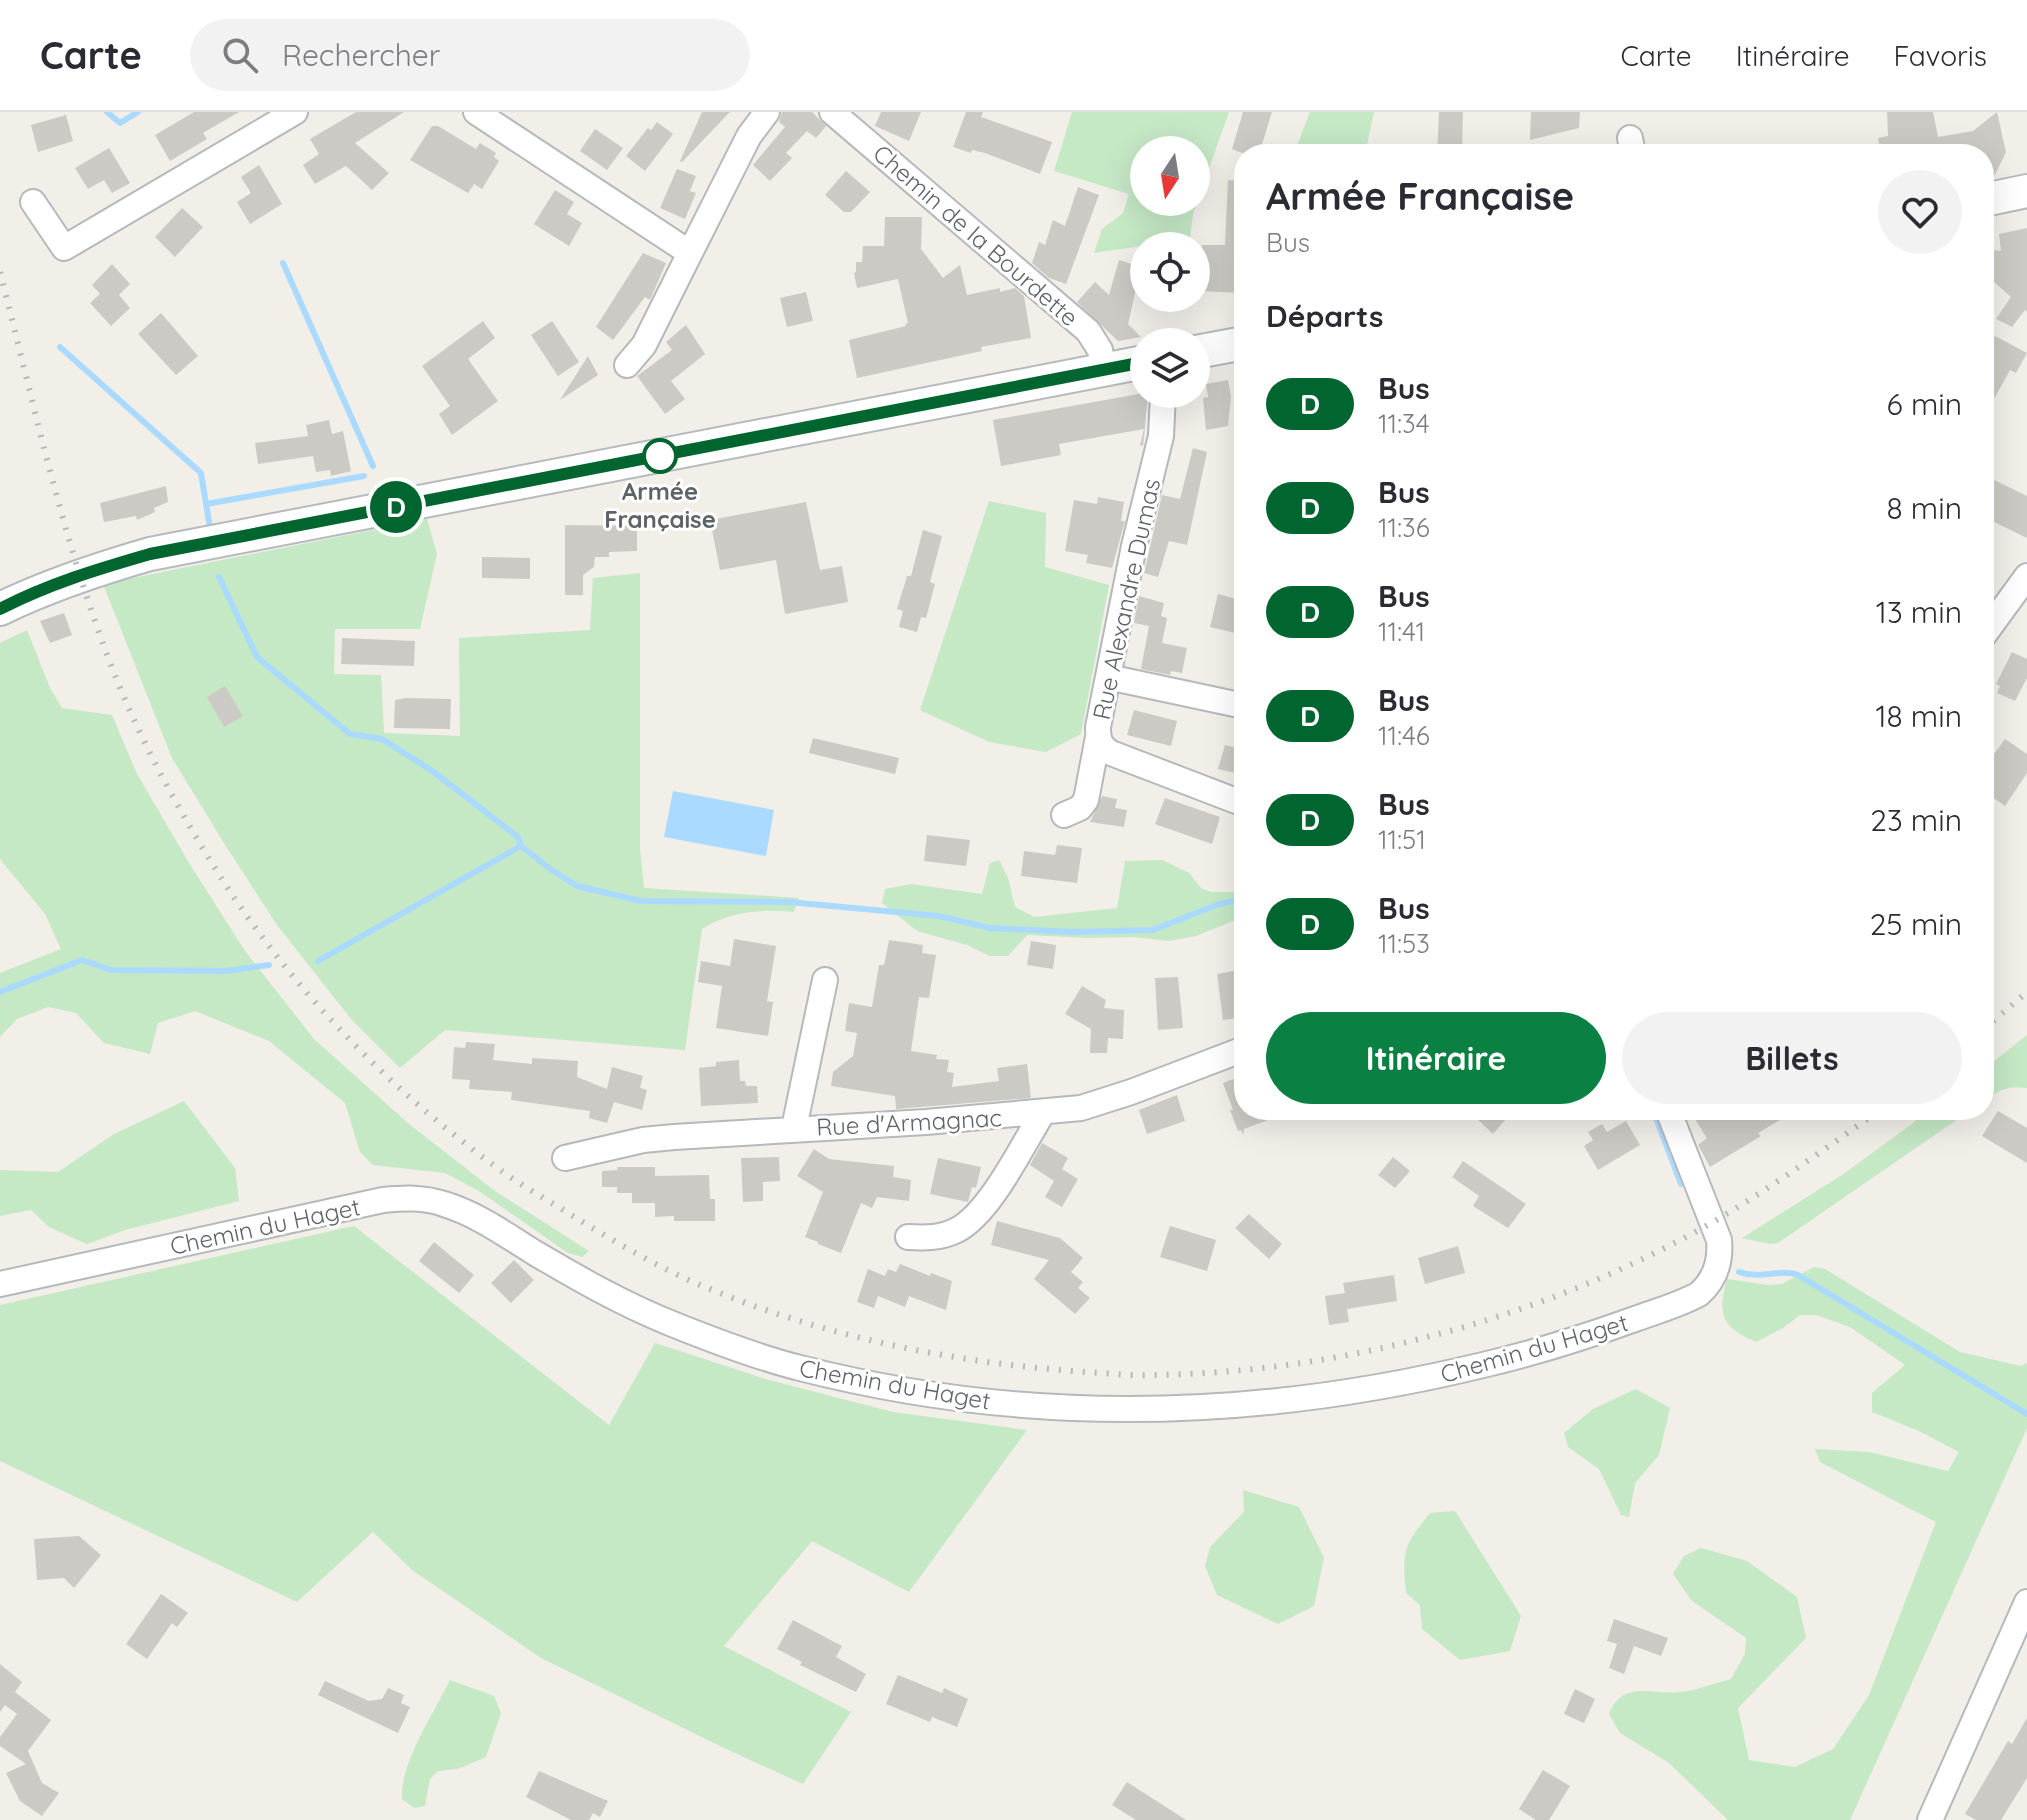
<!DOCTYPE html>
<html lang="fr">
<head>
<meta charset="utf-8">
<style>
	:root { --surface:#fff; --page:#f2f2f3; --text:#2b2b33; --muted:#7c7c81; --line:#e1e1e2; --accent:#0b8043 }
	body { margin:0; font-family:Quicksand,sans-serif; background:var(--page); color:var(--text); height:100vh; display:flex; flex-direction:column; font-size:30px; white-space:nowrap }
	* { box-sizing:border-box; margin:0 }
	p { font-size:26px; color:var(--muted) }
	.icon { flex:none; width:44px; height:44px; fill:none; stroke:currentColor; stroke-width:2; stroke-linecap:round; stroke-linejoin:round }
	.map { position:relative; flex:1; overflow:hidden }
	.panel { position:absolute; left:1234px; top:32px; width:760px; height:976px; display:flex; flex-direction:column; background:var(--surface); border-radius:32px; box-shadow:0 8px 32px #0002 }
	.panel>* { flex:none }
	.badge { padding:0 16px; border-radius:26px; font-size:28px; line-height:52px }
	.needle { width:52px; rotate:192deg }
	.fabs { position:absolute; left:1130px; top:24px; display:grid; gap:16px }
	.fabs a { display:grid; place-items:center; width:80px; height:80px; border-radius:50%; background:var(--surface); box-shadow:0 8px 32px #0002; font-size:40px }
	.map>.badge { position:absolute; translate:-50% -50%; box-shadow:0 0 0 4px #fff }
	h2 { padding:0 32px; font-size:30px; line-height:72px }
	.round { display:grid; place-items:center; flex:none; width:84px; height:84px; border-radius:42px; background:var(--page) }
	.headline { display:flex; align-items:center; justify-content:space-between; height:136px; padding:0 32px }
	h1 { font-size:38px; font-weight:800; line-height:60px }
	.cta { display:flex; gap:16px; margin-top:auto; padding:16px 32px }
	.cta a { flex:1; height:92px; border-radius:48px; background:var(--accent); color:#fff; font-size:32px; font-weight:800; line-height:92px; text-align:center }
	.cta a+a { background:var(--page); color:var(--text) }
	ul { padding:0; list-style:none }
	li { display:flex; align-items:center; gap:24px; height:104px; padding:0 32px }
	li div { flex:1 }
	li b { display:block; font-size:30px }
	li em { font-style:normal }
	li .badge { min-width:88px; font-weight:700; text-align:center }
	header { display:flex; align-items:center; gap:48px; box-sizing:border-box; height:112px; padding:0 40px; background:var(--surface); border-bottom:2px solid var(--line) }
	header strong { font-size:38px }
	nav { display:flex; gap:44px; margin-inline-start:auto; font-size:28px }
	.search { width:560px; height:72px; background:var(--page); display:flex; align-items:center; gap:20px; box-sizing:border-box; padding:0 28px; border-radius:44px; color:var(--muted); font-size:30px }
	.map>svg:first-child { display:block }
</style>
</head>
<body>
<header>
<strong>Carte</strong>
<div class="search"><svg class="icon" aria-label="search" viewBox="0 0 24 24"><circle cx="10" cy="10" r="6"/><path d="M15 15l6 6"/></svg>Rechercher</div>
<nav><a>Carte</a><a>Itinéraire</a><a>Favoris</a></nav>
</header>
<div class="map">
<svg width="2027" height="1708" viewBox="0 0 2027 1708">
	<rect width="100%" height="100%" fill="#f1efe8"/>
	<path fill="#c5e8c5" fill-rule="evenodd" d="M1072 0H1229L1193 102 1190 127 1094 141 1102 117 1123 101 1129 82 1054 59ZM1144 38H1196V90H1144Z
		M1310 0H1374L1365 42H1294Z
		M989 389 1046 401 1045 455 1109 473 1081 622 1046 640 989 630 920 598Z
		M427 407 437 442 420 517H335L334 562 381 563 384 621 460 624 459 526 590 518 593 466 640 461V736L644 776 799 786 794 800C761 797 730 799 702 817L685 938 445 918 400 956 351 907 277 813 224 731 172 646 103 472Z
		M27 518 50 576 62 596 112 603 136 660 189 751 245 839 314 927 409 1012 495 1079 589 1139 582 1145 568 1141 479 1079 445 1061 373 1053 360 1040 345 991 269 929 195 899 158 911 150 942 104 931 76 901 48 895 17 907 0 925V861L61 837 45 802 0 747V531Z
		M999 748 1008 766 1015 795 1034 805 1117 796 1125 749 1162 748 1189 761 1201 776 1211 780H1244V812L1233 809 1196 824 1169 829 1133 825 1088 826 1027 823 1008 844H990L967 833 917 819 882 791 885 777 911 772 982 782 990 751Z
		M2027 923V976C2008 973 1999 978 1984 989V957Z
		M184 989 235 1056 239 1089 125 1118 87 1132 49 1115 31 1098 0 1104V1058L58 1060 114 1022Z
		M1931 998H1971L1778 1131 1770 1132 1742 1126 1842 1063Z
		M354 1114 609 1313 655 1231 769 1268 893 1300 1027 1318 909 1480 812 1429 724 1534 851 1600 803 1672 724 1636 541 1546 412 1458 373 1420 297 1490 0 1349V1193Z
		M1814 1155 1825 1157 1960 1240 2021 1254 2027 1251V1316L1850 1708H1728L1669 1651 1620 1621 1609 1602C1623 1566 1653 1584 1681 1580 1698 1578 1715 1571 1731 1567L1745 1542 1746 1526 1692 1489 1673 1462 1684 1444 1701 1436 1747 1449 1797 1485 1806 1526 1738 1596 1749 1648 1795 1655 1833 1637 1869 1583 1936 1410 1820 1350 1815 1337 1869 1340 1948 1359 1959 1340 1919 1319 1872 1300V1281L1905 1253 1850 1215 1816 1203H1800L1783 1216 1756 1230C1722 1215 1717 1203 1727 1167L1768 1173 1782 1172Z
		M1636 1277 1670 1296 1659 1343 1635 1371 1629 1405 1621 1403 1599 1357 1568 1335 1564 1321 1593 1297Z
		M1243 1378 1299 1395 1324 1446 1314 1494 1278 1512 1217 1483 1205 1454 1210 1435 1244 1400Z
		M1455 1399 1521 1504 1510 1539 1460 1548 1422 1517 1420 1493 1406 1481C1402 1438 1403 1435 1430 1401Z
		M450 1568 494 1584 501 1601 486 1645 458 1657 438 1659 430 1667 425 1694 414 1696 402 1687C400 1651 434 1601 450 1568Z"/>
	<path fill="#aadaff" d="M673 679 774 698 766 744 664 725Z"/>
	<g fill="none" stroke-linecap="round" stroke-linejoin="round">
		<path stroke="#aadaff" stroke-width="6" d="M107 0 120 11 138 0
			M283 151 373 354
			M60 235 201 361 210 416
			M206 392 364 364
			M219 465 257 545 350 622 382 627 431 658 518 725 521 734 549 756 577 774 641 789 789 790 939 804 990 816 1071 820 1153 818 1219 792 1244 787
			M318 849 521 734
			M0 880 82 848 111 858 226 859 269 853
			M1653 998 1681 1072
			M1739 1160C1762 1168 1780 1156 1798 1163L2027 1302"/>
	</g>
	<path fill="#cccac5" d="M194 0H239L203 21 207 27 170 49 155 23Z
		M356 0H404L355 31 389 61 372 78 346 54 315 72 303 53 319 42 310 27Z
		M702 0H730L682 50 680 49Z
		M782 0H812L826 14 816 26 807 19 786 41 792 46 770 69 753 53 785 15 779 10Z
		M881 0H921L909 29 875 14Z
		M966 0H983L981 5 1052 30 1040 62 985 41 972 38 971 41 953 35Z
		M1243 0H1272L1259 42H1245L1232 37Z
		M1439 0H1463L1462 42H1437Z
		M1531 0H1580L1579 16 1530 28Z
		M1887 0H1933L1938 25 1973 19 1997 0 2006 40 1993 67H1990L1986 42H1881L1878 26 1888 24Z
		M66 3 73 29 38 40 31 13Z
		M657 10 673 22 645 59 626 44 648 16 651 18Z
		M432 14H438L476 37 480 31 496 41 494 45 499 49 482 77 474 72 468 81 410 48Z
		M595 17 623 36 607 58 580 39Z
		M109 36 130 71 112 81 104 68 88 77 75 56Z
		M259 53 282 92 250 112 237 90 251 81 241 65Z
		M677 57 696 64 690 79 696 81 685 107 660 96Z
		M846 59 870 80 851 100H844L825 83Z
		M1228 68 1244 69V145L1241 181 1200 179 1202 133H1225Z
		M1078 75 1099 83 1066 172 1049 166 1032 151 1039 130 1045 133 1053 108 1065 114Z
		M555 78 574 90 567 102 582 111 569 134 534 112Z
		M182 96 203 115 175 145 155 125Z
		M885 105H922L921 137 943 166 960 153 967 183 1000 176V180L1015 176 1024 184 1031 226 981 235 982 239 857 266 849 228 906 214 905 212 908 211 898 167 857 176 854 161 856 160V150H862L863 134H884Z
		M2027 116V200L2025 198 2012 215 1996 207 2011 185 1984 161V137L2001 139 1999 122Z
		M643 141 666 151 650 188 645 185 613 228 596 215Z
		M1119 148 1141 155 1128 212 1141 225 1118 229 1077 190 1095 170 1109 183Z
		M112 152 130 172 119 183 130 196 111 214 90 191 100 182 92 173Z
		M806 180 813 209 787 215 780 186Z
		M161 201 198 244 176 263 138 222Z
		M483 209 495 226 468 247 498 289 452 323 439 302 450 294 422 254Z
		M552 209 579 250 558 264 531 223Z
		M686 213 705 242 671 269 685 287 665 302 637 264 672 238 666 230Z
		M1995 224 2027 241 2016 261 2010 258 1984 305V246Z
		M588 244 598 263 560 288Z
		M1228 268 1231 285 1228 314 1206 318 1203 286 1208 285 1206 272Z
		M1144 281 1148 282 1143 334 1140 333 1144 317 1059 332 1061 343 1001 354 993 308Z
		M329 308 332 322 343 319 351 359 331 364 330 358 316 360 313 344 258 352 255 331 308 324 306 313Z
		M1193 336 1207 340 1187 433 1169 429 1158 465 1144 461 1162 383 1180 387Z
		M1984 363 2027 384V426L1984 405Z
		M166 374 168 390 154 396 155 400 137 408 136 404 104 410 100 391Z
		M1098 385 1124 390 1121 409H1125L1112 456 1086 451 1088 443 1065 439 1074 388 1097 392Z
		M806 390 820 458 842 454 848 490 785 502 776 448 720 458 710 408Z
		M565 413 637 414V439L609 440V445H595L594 455 583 463V483H565Z
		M923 418 942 424 930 470 935 472 926 506 921 505 917 520 899 515 903 499 897 497 907 464H911Z
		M482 445 530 446V467L482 466Z
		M1218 482 1244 489V523L1210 515Z
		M1139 484 1164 491 1161 504 1167 506 1162 531 1187 536 1182 561 1171 559 1170 563 1141 557 1149 514 1134 511Z
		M64 501 72 523 50 531 40 509Z
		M342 526 415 529 414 554 341 552Z
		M2012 540 2027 547V566L2015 589 1997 581 2000 574 1996 572Z
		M225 574 243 604 224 615 207 585Z
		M406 586 451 587 450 617 394 616 395 588Z
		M1134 598 1177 609 1171 634 1127 623Z
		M813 626 899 646 895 662 809 641Z
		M2005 627 2027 642V661L2005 694 1984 679V639L1992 645Z
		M1225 633 1244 638V663L1218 657Z
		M1102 684 1117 687 1115 696 1127 698 1124 715 1090 710Z
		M1165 686 1220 705 1212 732 1155 712Z
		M927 723 970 728 966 754 924 749Z
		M1057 733 1082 736 1077 771 1021 764 1024 739 1055 743Z
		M734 827 776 834 767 889 773 890 768 924 716 916 722 874 698 870 701 849 730 854Z
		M889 828 923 833 922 841 936 843 929 886 919 885 911 939 937 943 936 947 949 948 947 960 954 961 952 975 999 969 997 956 1027 952 1031 986 896 997 895 984 831 974 833 960 853 944 857 921 845 919 849 891 872 895 879 853H884Z
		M1031 829 1056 833 1053 857 1027 853Z
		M1239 858 1244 905 1223 908 1217 862Z
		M1178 865 1183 916 1158 918 1155 866Z
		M1082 874 1106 888 1104 896 1124 898 1123 927 1108 926 1107 941H1090L1091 917 1065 902Z
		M466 930 495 932 493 948 532 952V946L578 949 577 965 607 977 612 955 643 964 640 976 647 978 642 998 614 990 607 1011 589 1006 590 999 511 988 512 980 469 977 470 968 452 967 454 935 465 936Z
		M739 948 740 969H745L746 974H757L758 991 701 994 699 956 716 954V950Z
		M1244 963V998L1289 1000 1244 1017 1243 1023 1241 1018 1238 1019 1230 998H1233L1223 971Z
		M1177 983 1185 1009 1147 1022 1139 998Z
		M1485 998H1514L1493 1022 1477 1007Z
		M1689 998H1797L1758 1021 1761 1024 1710 1055 1698 1033 1707 1026Z
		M1998 999 2027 1016V1051L1982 1024Z
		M1626 1009 1640 1033 1598 1058 1584 1034 1593 1028 1588 1020 1602 1012 1607 1020Z
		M1042 1031 1068 1046 1062 1057 1078 1067 1062 1095 1045 1085 1054 1069 1030 1053Z
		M814 1037 829 1047 894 1054 893 1065 911 1068 909 1089 877 1085 872 1096 861 1091 841 1141 818 1132V1130L805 1125 823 1080 797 1064Z
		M779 1045 780 1069 763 1070V1089L743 1090 741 1046Z
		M1393 1045 1410 1059 1395 1076 1378 1063Z
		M938 1046 981 1055 976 1076 972 1075 968 1090 930 1082Z
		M1463 1049 1526 1092 1508 1116 1473 1094 1479 1084 1452 1065Z
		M617 1055H655V1064L709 1063 710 1087H715V1109H674V1104L655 1105V1091H632V1081H617V1075H602V1059L618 1058Z
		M1249 1102 1282 1132 1269 1147 1235 1116Z
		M997 1109 1060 1126 1083 1146 1071 1160 1083 1170 1078 1176 1090 1186 1075 1202 1034 1167 1049 1148 991 1133Z
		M1170 1114 1216 1128 1207 1159 1160 1145Z
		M434 1130 474 1163 459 1181 419 1149Z
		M1458 1134 1465 1161 1425 1172 1418 1146Z
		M514 1148 534 1168 511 1191 491 1171Z
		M900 1152 930 1164 931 1161 952 1169 946 1198 909 1184 905 1195 878 1184 874 1196 857 1190 868 1157 885 1164 888 1157 896 1160Z
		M1394 1163 1397 1189 1347 1197 1349 1210 1329 1213 1325 1184 1345 1181 1343 1171Z
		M79 1424 101 1443 74 1476 64 1466 37 1468 34 1427Z
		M161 1482 188 1501 177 1515 172 1511 147 1547 126 1532Z
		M1614 1507 1668 1526 1661 1544 1634 1534 1624 1562 1609 1556 1617 1532 1607 1529Z
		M793 1508 842 1534 836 1545 866 1562 856 1580 800 1553 802 1550 777 1537Z
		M0 1552 22 1570 15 1580 51 1608 28 1639 42 1671 59 1681 42 1704 20 1689 6 1661 26 1652 0 1634V1625L17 1602 5 1593 0 1600Z
		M898 1563 942 1581 944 1576 968 1587 957 1615 932 1605 930 1610 886 1592Z
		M325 1569 369 1589 382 1587 388 1576 404 1583 401 1591 410 1595 398 1621 318 1583Z
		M1575 1577 1595 1587 1584 1611 1564 1602Z
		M2027 1606V1666L2001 1708H1976L1965 1702 2008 1629 2012 1632Z
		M1543 1658 1570 1674 1549 1708H1536L1519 1697Z
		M539 1659 608 1689 600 1705 593 1701 589 1708H571L526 1685Z
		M1127 1670 1186 1708H1136L1112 1693Z"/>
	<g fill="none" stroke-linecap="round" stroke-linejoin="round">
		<g stroke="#b5b8bc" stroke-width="28">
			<path id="minor" d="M476 0 690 141 749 24 767 0
				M832 0 1088 219 1100 238 1104 258
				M1630 26 1633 42
				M33 90 64 136 295 0
				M627 253 644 233 690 141
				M1163 282 1161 324 1134 434 1098 615C1098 628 1100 634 1111 641L1244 692
				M1984 523 2027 464
				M1108 565 1244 594
				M1064 703 1080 696 1086 688 1098 625
				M794 1016 825 868
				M565 1046 643 1028 674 1025 926 1010 1081 996 1131 980 1244 937
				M908 1125C926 1126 941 1126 957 1118 990 1101 1022 1034 1042 1002
				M0 1172 383 1088C404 1086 424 1085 444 1092 477 1102 506 1123 535 1141 579 1167 623 1192 670 1211 712 1228 756 1245 800 1256 1027 1314 1257 1308 1483 1253 1535 1241 1585 1225 1635 1207 1657 1199 1679 1193 1699 1182 1716 1167 1721 1149 1719 1128L1668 998
				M1930 1708 2027 1490"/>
		</g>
		<g stroke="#b6babf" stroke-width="36">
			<path id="secondary" d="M1984 88 2027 79
				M1196 240 1244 231
				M0 497C49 473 98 457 150 442L1144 250"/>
		</g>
		<use href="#minor" stroke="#fff" stroke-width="24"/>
		<use href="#secondary" stroke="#fff" stroke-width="32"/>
		<path stroke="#b6b7b8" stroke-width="6" stroke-dasharray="2 10" stroke-linecap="butt" d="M0 160C34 292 62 426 111 553 135 616 167 677 202 735 278 863 382 973 503 1060 524 1075 546 1087 568 1101 607 1125 648 1150 691 1169 815 1223 951 1251 1086 1260 1107 1261 1129 1264 1150 1263 1243 1262 1337 1249 1427 1225 1530 1199 1642 1154 1733 1098 1783 1067 1832 1032 1880 998
			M1984 917 2027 880"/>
	</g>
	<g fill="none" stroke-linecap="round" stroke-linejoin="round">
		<g stroke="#fff" stroke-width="18">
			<path id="line" d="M0 497C48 472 98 457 150 442L1144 250"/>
		</g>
		<use href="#line" stroke="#00652e" stroke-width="12"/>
	</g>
	<circle fill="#fff" stroke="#00652e" stroke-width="4" cx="660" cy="344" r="16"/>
	<g text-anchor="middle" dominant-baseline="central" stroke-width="6" stroke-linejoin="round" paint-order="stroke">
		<g font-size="24" fill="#5f6368" stroke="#fff">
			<text transform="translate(976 123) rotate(41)">Chemin de la Bourdette</text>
			<text transform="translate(1126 487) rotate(-78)">Rue Alexandre Dumas</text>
			<text transform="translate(909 1010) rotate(-3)">Rue d'Armagnac</text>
			<text transform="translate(265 1114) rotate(-12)">Chemin du Haget</text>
			<text transform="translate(1534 1236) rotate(-16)">Chemin du Haget</text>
			<text transform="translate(895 1272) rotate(10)">Chemin du Haget</text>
		</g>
		<g font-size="24" font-weight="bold" fill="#5f6368" stroke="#fff">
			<text x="660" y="379">Armée<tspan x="660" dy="28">Française</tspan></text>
		</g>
	</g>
</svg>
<div class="fabs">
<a><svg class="needle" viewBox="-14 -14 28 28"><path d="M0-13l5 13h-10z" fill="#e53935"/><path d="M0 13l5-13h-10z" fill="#7c7c81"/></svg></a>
<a><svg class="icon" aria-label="locate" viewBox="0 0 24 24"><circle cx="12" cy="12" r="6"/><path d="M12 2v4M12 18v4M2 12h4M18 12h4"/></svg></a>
<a><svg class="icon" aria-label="layers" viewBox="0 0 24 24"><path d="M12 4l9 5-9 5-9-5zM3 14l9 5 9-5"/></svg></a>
</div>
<b class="badge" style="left:396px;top:395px;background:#00652e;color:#fff">D</b>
<section class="panel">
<div class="headline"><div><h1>Armée Française</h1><p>Bus</p></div><a class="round"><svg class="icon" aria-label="heart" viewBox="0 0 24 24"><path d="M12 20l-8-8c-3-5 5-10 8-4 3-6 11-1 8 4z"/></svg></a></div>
<h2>Départs</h2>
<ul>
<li><span class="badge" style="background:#00652e;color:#fff">D</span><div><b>Bus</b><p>11:34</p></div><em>6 min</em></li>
<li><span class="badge" style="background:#00652e;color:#fff">D</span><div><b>Bus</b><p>11:36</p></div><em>8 min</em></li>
<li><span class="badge" style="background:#00652e;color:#fff">D</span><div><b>Bus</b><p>11:41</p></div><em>13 min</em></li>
<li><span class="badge" style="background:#00652e;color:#fff">D</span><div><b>Bus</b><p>11:46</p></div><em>18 min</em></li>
<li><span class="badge" style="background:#00652e;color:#fff">D</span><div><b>Bus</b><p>11:51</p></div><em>23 min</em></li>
<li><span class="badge" style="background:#00652e;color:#fff">D</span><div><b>Bus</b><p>11:53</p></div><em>25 min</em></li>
</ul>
<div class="cta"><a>Itinéraire</a><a>Billets</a></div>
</section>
</div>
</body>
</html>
